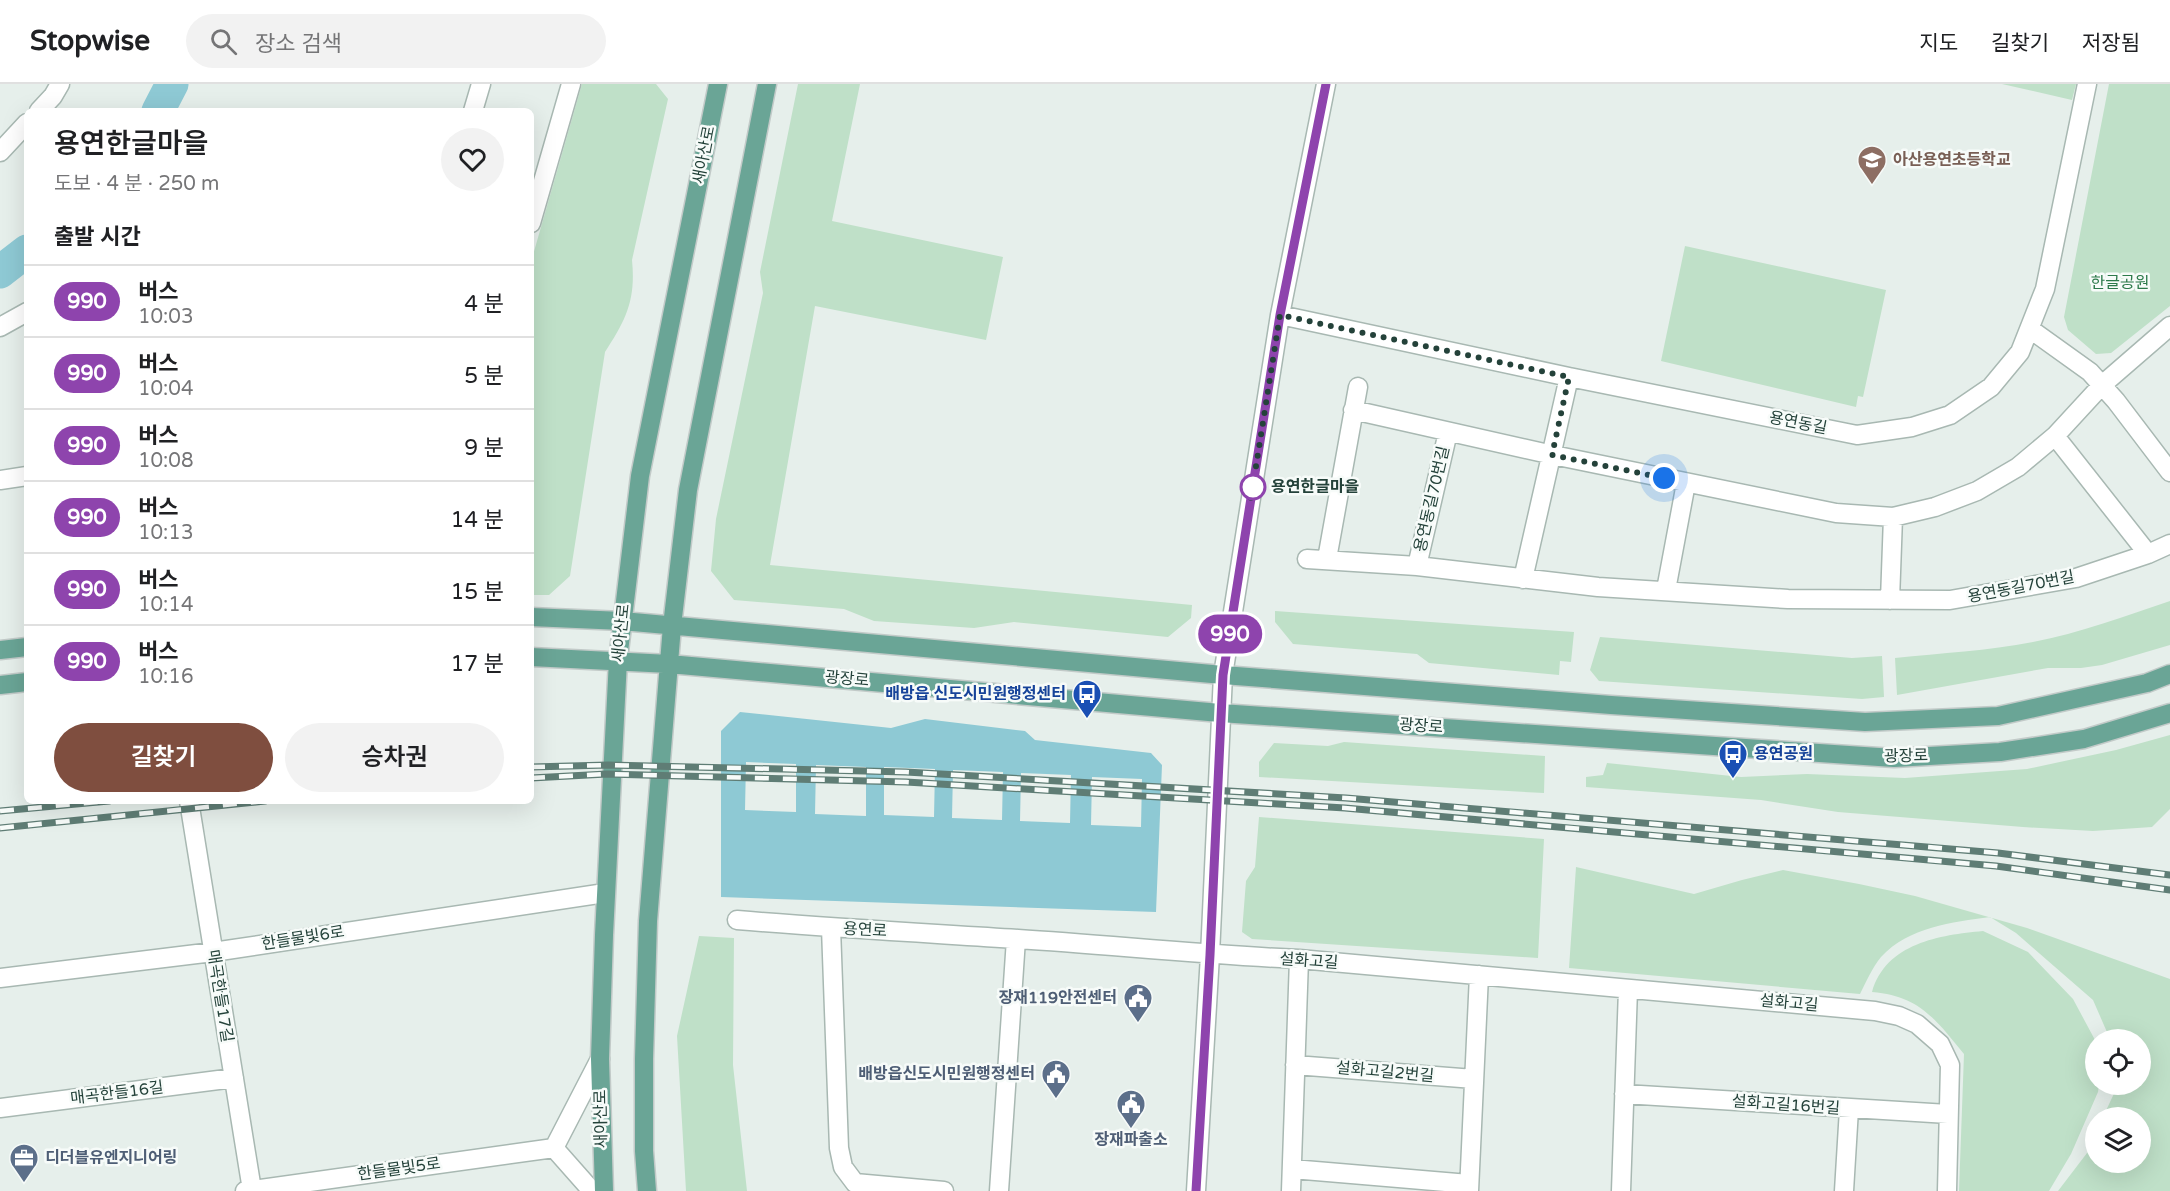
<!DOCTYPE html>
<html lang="ko">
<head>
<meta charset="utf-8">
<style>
	:root { --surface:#fff; --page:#f2f2f2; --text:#202124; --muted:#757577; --line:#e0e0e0; --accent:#7f4e3f }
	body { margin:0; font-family:"Varela Round","Noto Sans KR",sans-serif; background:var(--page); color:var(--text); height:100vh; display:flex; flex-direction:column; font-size:22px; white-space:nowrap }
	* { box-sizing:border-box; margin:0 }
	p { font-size:20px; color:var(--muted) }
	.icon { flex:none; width:33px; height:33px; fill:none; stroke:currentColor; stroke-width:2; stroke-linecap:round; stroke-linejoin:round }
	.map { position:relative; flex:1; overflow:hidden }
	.drawer { position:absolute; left:24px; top:24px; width:510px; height:696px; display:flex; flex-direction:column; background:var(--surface); border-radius:9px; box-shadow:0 6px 24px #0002 }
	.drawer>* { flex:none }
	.badge { padding:0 12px; border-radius:20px; font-size:21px; line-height:39px }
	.fabs { position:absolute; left:2085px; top:945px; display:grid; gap:12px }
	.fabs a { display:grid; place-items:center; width:66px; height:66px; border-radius:50%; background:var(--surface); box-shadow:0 6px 24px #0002; font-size:30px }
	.you { position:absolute; width:30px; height:30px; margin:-15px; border:4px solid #fff; border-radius:50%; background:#1a73e8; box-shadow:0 0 0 9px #1a73e833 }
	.map>.badge { position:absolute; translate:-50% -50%; box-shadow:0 0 0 3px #fff }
	h2 { padding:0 30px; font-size:22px; line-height:54px }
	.round { display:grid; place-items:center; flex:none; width:63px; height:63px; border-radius:32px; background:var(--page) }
	.summary { display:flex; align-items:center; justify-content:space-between; height:102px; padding:0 30px }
	h1 { font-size:28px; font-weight:600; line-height:45px }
	.action { display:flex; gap:12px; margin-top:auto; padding:12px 30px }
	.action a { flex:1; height:69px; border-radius:36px; background:var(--accent); color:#fff; font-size:24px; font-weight:600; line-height:69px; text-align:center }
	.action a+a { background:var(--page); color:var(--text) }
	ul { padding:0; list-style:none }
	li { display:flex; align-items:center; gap:18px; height:72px; padding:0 30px; border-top:2px solid var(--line) }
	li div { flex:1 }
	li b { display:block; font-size:22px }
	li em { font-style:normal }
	li .badge { min-width:66px; font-weight:700; text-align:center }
	header { display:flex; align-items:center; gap:36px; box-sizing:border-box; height:84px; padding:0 30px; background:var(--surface); border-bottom:2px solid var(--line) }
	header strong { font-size:28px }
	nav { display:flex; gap:33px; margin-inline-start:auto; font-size:21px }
	.search { width:420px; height:54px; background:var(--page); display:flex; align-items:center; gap:15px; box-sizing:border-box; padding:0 21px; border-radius:33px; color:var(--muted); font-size:22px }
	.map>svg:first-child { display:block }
</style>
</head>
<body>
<header>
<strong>Stopwise</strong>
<div class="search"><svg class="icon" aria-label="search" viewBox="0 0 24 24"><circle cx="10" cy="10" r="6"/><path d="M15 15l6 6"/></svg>장소 검색</div>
<nav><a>지도</a><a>길찾기</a><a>저장됨</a></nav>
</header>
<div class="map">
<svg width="2170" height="1107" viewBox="0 0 2170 1107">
	<rect width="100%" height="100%" fill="#e6efeb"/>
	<path fill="#bfe0c8" d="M582 0H656L668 15 632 176C636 216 626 236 605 268L570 492 549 511H531V178Z
		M798 0H860L832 137 1003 173 986 256 815 222 770 481 1192 521 1191 534 1168 553 1014 538 974 544 874 537 844 525 734 516 711 487 716 435 763 209 760 188Z
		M2002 0H2076L2072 16Z
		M2109 0H2170V222L2111 269 2096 270 2068 246 2064 233Z
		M1685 162 1886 206 1863 313 1858 312 1856 323 1661 277Z
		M2170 517V561L2102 581 2081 584H2048L1897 611 1895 574C1941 569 1988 567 2033 558 2080 549 2125 532 2170 517Z
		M1275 527 1574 548 1571 578 1560 577 1559 591 1429 579 1417 570 1293 560 1275 538Z
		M1600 553 1852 574 1882 572 1884 613 1862 615 1599 597 1590 586Z
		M2170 651V725L2152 743 2093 747 2023 743 1838 728 1761 716 1586 703V693L1603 691 1607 679 1741 693 1807 690 1905 694 2027 685 2116 666Z
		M1344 658 1545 672 1544 709 1259 693V678L1274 659 1328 662Z
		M1259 733 1544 755 1538 874 1252 855 1242 848 1246 797 1255 783Z
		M1576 783 1694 810 1742 796 1783 786 1859 800 1915 812 2027 844 2170 895V1107H2058L2087 1069 2095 1051 2096 1078H2140V1034L2103 1033 2118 1001 2140 1000V956L2110 955 2093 916 2016 849 1990 833C1952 838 1909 843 1881 873 1872 884 1866 898 1860 910L1569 884Z
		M1983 847 2028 868 2073 915 2095 956 2096 1000 2099 1001 2098 1008 2071 1070 2049 1107H1959L1964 970C1936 936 1920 912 1872 908 1886 859 1940 851 1983 847Z
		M699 852 734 854 733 981 747 1107H686L677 952Z"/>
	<path fill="#8ec9d4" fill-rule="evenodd" d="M740 628 891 644 925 635 1025 647 1035 656 1151 669 1162 681 1156 828 721 813V647ZM746 678 796 680V728L745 726ZM816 681 866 683V732L815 730ZM884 683 935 685 934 733 884 731ZM953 686 1003 688 1002 736 952 734ZM1021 689 1071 691 1070 739 1020 737ZM1092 693 1142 695 1141 743 1091 741Z"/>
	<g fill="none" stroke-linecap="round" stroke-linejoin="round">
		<path stroke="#8ec9d4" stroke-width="33" d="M158 27 172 0
			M0 188 27 167"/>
		<g stroke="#a8b8b2" stroke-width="21">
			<path id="minor" d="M39 27 53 12 60 0
				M473 27 481 0
				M0 68 27 39
				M531 139 571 0
				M1280 231 1569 293 1857 351 1912 343 1950 331 1991 303 2020 268 2045 205 2087 0
				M0 243 27 228
				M2030 245 2090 288 2116 317 2170 388
				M1353 326 1553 371 1836 429 1893 433 1935 423 1977 407 2018 383 2055 352 2102 301 2170 242
				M2055 352 2148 470
				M0 396 27 392
				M1307 475 1417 482 1598 503 1788 515 1950 516 2076 494 2148 470 2170 460
				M1327 475 1358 303
				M1417 482 1448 348
				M1523 495 1569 293
				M1666 506 1686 399
				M1890 516 1893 433
				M189 717 252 1106
				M737 836C831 844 925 849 1018 855 1112 861 1205 871 1299 875L1875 927 1899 932 1917 940 1940 960 1950 981 1947 1107
				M831 844 839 1064 843 1083 855 1099 944 1107
				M0 894 213 868 605 809
				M1295 981 1474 995
				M1624 1010 1948 1030
				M0 1024 234 994
				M554 1064 600 975
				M554 1064 592 1107
				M1292 1085 1469 1100
				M245 1107 554 1064
				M999 1107 1016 855
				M1196 1107 1210 871 1223 591 1280 231 1326 0
				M1291 1107 1299 875
				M1469 1107 1479 891
				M1621 1107 1628 905
				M1844 1107 1849 1025"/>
		</g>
		<g stroke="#c2cac8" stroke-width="21">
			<path id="major" d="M531 533 622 537 1223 591 1611 621 1865 638 1998 632 2147 599 2170 590
				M0 566 27 563
				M531 573 669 580 1220 629 1894 674 2000 668 2084 655 2170 629
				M0 601 27 598
				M604 1107 600 975 604 851 618 576 640 392 718 0
				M647 1107 644 1067V975L648 837 672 542 688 406 767 0"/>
		</g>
		<use href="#minor" stroke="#fff" stroke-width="18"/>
		<use href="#major" stroke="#6aa596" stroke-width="18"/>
		<g stroke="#5f7d75" stroke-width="7">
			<path id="rail" d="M531 683 608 681 906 688 1346 714 1998 769 2170 791
				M531 694 607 690 906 698 1345 724 1996 782 2170 806
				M0 727 109 717
				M0 744 265 717"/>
		</g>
		<use href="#rail" stroke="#f7fbf9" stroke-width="4.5" stroke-dasharray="14" stroke-linecap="butt"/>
	</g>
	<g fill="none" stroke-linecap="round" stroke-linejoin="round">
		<g stroke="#fff" stroke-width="14">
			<path id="line" d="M1196 1107 1210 871 1223 591 1280 231 1326 0"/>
		</g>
		<use href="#line" stroke="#8e44ad" stroke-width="9"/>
		<path stroke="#24423a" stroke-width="6" stroke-dasharray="0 10.8" d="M1253 403 1251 414 1280 231 1569 293 1552 371 1664 394"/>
	</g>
	<defs>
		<g id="school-pin" transform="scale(1.5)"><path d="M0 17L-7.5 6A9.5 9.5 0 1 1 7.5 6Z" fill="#8d6e63" stroke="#f7fbf9"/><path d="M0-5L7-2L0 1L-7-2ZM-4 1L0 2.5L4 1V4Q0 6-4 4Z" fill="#fff"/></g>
		<g id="bus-pin" transform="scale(1.5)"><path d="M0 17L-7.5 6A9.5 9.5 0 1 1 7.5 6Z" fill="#1a4fb4" stroke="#f7fbf9"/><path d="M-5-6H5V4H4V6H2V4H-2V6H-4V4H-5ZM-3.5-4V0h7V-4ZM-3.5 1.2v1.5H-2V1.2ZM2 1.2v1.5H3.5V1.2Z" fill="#fff"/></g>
		<g id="civic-pin" transform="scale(1.5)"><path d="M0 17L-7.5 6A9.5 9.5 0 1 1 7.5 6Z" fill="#5c6f8a" stroke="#f7fbf9"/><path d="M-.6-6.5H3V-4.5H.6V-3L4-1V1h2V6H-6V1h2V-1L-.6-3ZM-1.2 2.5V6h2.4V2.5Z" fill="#fff"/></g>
		<g id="office-pin" transform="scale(1.5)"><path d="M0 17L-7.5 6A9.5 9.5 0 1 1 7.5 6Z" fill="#5c6f8a" stroke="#f7fbf9"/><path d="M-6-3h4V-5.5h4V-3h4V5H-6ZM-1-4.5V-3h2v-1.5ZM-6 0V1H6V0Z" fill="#fff"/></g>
	</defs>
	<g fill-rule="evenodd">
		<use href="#school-pin" x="1872" y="76"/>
		<use href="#bus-pin" x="1087" y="610"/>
		<use href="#bus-pin" x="1733" y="670"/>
		<use href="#civic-pin" x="1138" y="914"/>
		<use href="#civic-pin" x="1056" y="990"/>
		<use href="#civic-pin" x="1131" y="1020"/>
		<use href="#office-pin" x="24" y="1074"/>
	</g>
	<circle fill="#fff" stroke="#8e44ad" stroke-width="3" cx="1253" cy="403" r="12"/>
	<g text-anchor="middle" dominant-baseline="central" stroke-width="5" stroke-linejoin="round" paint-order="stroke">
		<g font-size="16" fill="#24423a" stroke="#f7fbf9">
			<text transform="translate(704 71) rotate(-79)">새아산로</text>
			<text transform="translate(1798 339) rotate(11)">용연동길</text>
			<text transform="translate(1432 415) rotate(-77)">용연동길70번길</text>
			<text transform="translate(2021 503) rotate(-11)">용연동길70번길</text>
			<text transform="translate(621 549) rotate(-84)">새아산로</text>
			<text transform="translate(847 595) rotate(5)">광장로</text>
			<text transform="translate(1421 642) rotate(4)">광장로</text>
			<text transform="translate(1906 672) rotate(-1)">광장로</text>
			<text transform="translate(865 846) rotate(3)">용연로</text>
			<text transform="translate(303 854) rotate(-9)">한들물빛6로</text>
			<text transform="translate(1309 877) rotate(4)">설화고길</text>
			<text transform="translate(220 912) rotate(81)">매곡한들17길</text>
			<text transform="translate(1789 919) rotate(5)">설화고길</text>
			<text transform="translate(1385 988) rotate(5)">설화고길2번길</text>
			<text transform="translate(117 1009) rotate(-7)">매곡한들16길</text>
			<text transform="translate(1786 1021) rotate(4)">설화고길16번길</text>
			<text transform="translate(601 1035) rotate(-91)">새아산로</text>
			<text transform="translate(399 1085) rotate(-8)">한들물빛5로</text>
		</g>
		<g font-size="16" font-weight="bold" fill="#785e54" stroke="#f7fbf9" text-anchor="start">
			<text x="1893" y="76">아산용연초등학교</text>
		</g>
		<g font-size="16" fill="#2d7a4b" stroke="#f7fbf9">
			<text x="2120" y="199">한글공원</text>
		</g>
		<g font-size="16" font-weight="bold" fill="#24423a" stroke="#f7fbf9" text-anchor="start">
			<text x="1271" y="403">용연한글마을</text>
		</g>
		<g font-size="16" font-weight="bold" fill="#164399" stroke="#f7fbf9" text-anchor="end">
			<text x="1066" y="610">배방읍 신도시민원행정센터</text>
			<text x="1754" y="670" text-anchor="start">용연공원</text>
		</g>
		<g font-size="16" font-weight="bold" fill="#4e5e75" stroke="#f7fbf9" text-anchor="end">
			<text x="1117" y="914">장재119안전센터</text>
			<text x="1035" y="990">배방읍신도시민원행정센터</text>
			<text x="1131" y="1056" text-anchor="middle">장재파출소</text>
			<text x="45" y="1074" text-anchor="start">디더블유엔지니어링</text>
		</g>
	</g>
</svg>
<div class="fabs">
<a><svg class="icon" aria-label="locate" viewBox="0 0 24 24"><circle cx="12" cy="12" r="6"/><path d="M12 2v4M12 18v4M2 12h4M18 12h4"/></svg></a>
<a><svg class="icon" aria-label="layers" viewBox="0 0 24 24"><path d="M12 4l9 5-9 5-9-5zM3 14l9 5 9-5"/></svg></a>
</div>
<div class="you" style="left:1664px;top:394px"></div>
<b class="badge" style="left:1230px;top:550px;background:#8e44ad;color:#fff">990</b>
<section class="drawer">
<div class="summary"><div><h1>용연한글마을</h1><p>도보 · 4 분 · 250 m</p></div><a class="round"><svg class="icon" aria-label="heart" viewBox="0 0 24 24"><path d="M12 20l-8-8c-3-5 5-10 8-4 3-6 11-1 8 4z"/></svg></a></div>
<h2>출발 시간</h2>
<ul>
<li><span class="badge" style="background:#8e44ad;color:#fff">990</span><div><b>버스</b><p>10:03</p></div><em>4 분</em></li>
<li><span class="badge" style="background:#8e44ad;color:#fff">990</span><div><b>버스</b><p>10:04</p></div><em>5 분</em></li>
<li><span class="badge" style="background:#8e44ad;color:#fff">990</span><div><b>버스</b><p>10:08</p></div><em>9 분</em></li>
<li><span class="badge" style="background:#8e44ad;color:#fff">990</span><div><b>버스</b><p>10:13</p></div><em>14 분</em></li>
<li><span class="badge" style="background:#8e44ad;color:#fff">990</span><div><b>버스</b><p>10:14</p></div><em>15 분</em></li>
<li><span class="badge" style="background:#8e44ad;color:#fff">990</span><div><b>버스</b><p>10:16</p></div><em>17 분</em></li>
</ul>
<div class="action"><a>길찾기</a><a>승차권</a></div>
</section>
</div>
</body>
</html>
